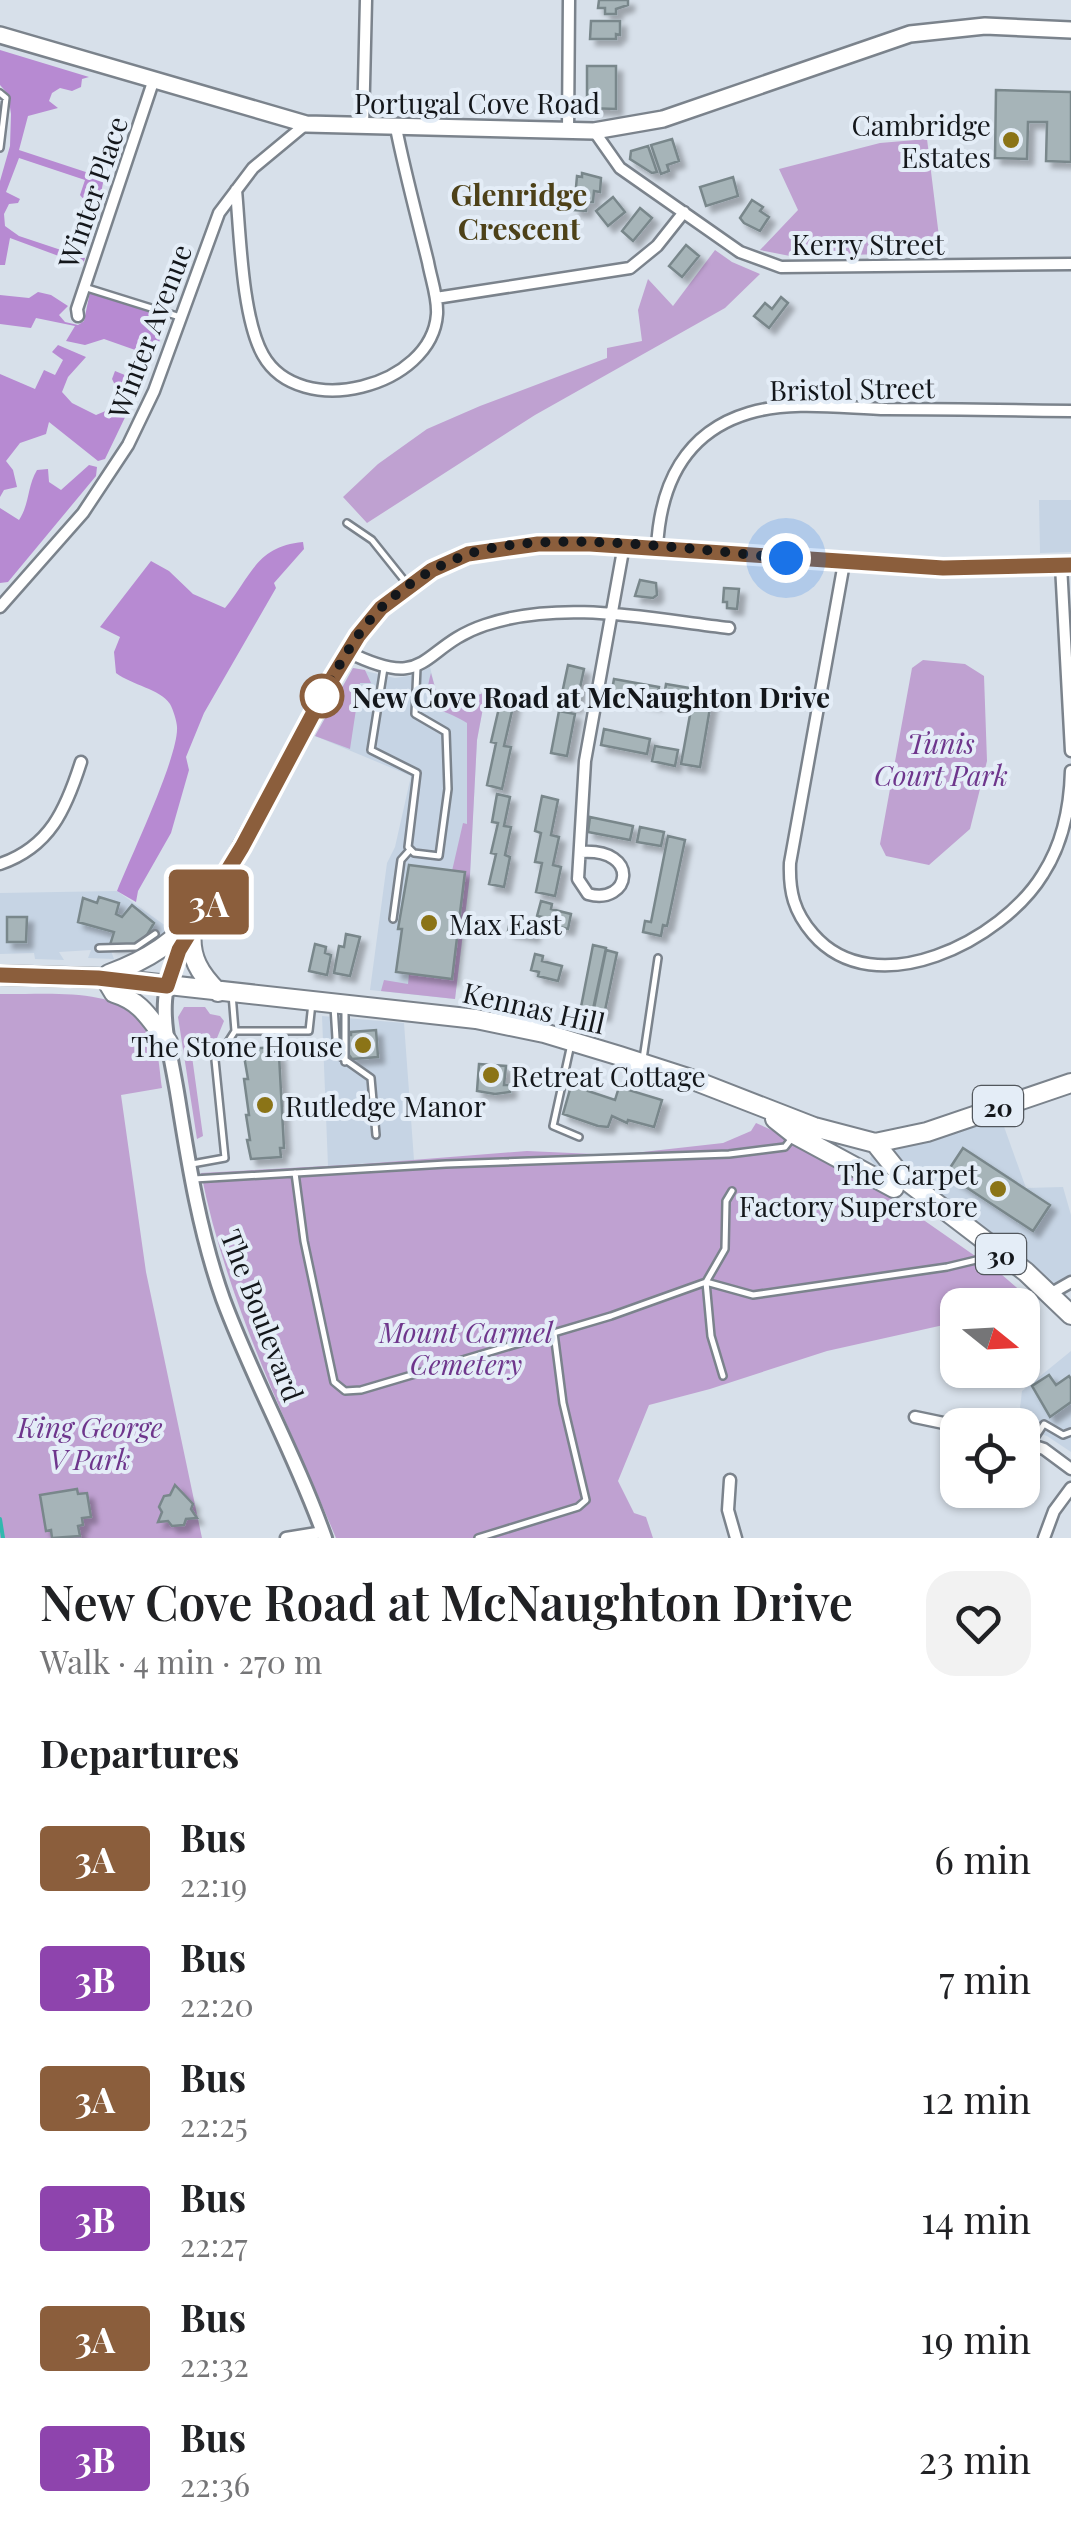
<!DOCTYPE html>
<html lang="en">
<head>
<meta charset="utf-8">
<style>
	:root { --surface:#fff; --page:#f2f2f2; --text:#202124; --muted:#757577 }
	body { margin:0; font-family:"Playfair Display",serif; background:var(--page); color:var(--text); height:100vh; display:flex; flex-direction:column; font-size:38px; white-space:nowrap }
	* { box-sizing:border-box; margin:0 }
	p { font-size:32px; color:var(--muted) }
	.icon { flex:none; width:55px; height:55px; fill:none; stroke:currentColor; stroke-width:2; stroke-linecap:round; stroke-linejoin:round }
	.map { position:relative; height:1538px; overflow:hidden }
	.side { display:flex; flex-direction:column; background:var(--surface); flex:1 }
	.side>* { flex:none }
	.badge { padding:0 20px; border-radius:8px; font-size:35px; line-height:65px }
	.needle { width:65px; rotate:108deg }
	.buttons { position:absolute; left:940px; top:1288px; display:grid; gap:20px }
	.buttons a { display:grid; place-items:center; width:100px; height:100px; border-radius:20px; background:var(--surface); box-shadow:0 2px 8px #0004; font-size:50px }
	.you { position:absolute; width:50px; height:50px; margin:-25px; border:8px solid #fff; border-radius:50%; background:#1a73e8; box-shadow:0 0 0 15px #1a73e833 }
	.map>.badge { position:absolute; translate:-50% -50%; box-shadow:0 0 0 5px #fff }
	h2 { padding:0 40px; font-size:38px; line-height:90px }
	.round { display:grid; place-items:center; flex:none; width:105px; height:105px; border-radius:30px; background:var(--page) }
	.head { display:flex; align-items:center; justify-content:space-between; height:170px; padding:0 40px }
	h1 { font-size:48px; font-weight:600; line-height:75px }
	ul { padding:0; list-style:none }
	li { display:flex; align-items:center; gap:30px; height:120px; padding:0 40px }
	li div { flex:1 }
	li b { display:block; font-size:38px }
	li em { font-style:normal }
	li .badge { min-width:110px; font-weight:700; text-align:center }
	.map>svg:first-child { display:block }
</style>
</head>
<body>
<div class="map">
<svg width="1071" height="1538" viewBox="0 0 1071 1538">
	<defs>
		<filter id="shadow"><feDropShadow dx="6" dy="6" stdDeviation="2.5" flood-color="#0004"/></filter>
	</defs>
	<rect width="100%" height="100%" fill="#d7e0ea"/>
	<path fill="#c6d4e4" d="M1039 500H1071V552L1040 553Z
		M430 667 436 691 446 707 486 692 477 740 470 875 455 999 370 990 387 863 395 847 411 776 315 736 353 668 395 678 415 675Z
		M117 891 170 929 149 946 111 951 114 959 88 958 91 950 59 952 64 960 35 959 34 953 0 954V893Z
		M322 1016 404 1023 414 1160 328 1166Z
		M997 1107 1026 1188 1063 1187 1071 1215V1282L1050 1294 938 1208 919 1203 894 1188 870 1159 875 1143Z
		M1071 1351V1452L1047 1436 1018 1425 1022 1391Z"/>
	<path fill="#bfa1d1" d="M927 139 941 253 790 256 760 250 798 210 779 169 880 143Z
		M715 250 732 262 760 274 725 308 535 415 367 523 343 497 378 464 427 429 480 406 607 358V348L642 341 638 310 648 279 673 306Z
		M923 660 965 664 984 676 987 761 970 829 929 865 886 856 880 844 912 668Z
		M353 668 365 670 371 683H360L350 749 315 736Z
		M431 673 436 691 446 707 486 692 477 740 470 875 455 999 381 991 384 980 408 984 409 974 452 979 465 873 452 871 463 823 467 824V723C443 707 419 713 431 673Z
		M0 994C43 995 122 985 148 1027 159 1044 159 1069 162 1088L121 1095 146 1272 202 1538H0Z
		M184 1007H205L210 1014 220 1016 224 1021 217 1038 190 1042 203 1136 197 1139 178 1017Z
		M756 1123 836 1159 1001 1274 1039 1307 1023 1310 1022 1305H958L957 1322 827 1351 710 1389 649 1405 618 1481 634 1513 646 1517 653 1538H336C286 1418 226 1301 201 1173L362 1164 527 1151 616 1155 723 1143 751 1131Z"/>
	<path fill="#b78ad2" d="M0 50 89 77 82 79 81 87 72 91 60 88 52 93 49 101 58 108 28 116 19 150 104 178 99 203 85 201 80 195 85 180 19 158 6 192 20 199 18 203 9 204 4 214 5 226 19 236 85 258 83 265 10 238 5 265H0V181L10 146 11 114 8 94 0 85Z
		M38 292 51 295 68 306 59 315 65 322 78 325 84 321 90 292 169 317 149 367 135 362 138 351 104 339 85 345 66 341 75 326 36 318 31 328 0 324V295L29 298Z
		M58 345 86 357 68 377 62 392 72 403 96 415 108 410 117 389 112 379 115 371 142 382 105 459 98 461 49 422 46 434 20 443 6 461 13 470 17 487 4 490 0 497V374L35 389 44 370 55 375 63 360 52 352Z
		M89 465 97 467 96 476 8 582 0 583V508L19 520C30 503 27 487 37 470L48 469 49 482 61 490Z
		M303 542 304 549 274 583 276 588 204 713 186 757 189 770 171 833 138 891 136 902 117 891C130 858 179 756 177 727 177 722 173 709 170 704 160 689 132 685 116 673L114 652 120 637 100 627 151 561 169 571 193 594 225 608C251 577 256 546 303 542Z"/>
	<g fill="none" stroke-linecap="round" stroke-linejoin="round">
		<path stroke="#32b8ae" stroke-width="4" d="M0 1519 3 1538"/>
	</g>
	<path fill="#a6b4b8" stroke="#79878b" stroke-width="2.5" filter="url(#shadow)" d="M599 0H628V5L616 9V14H605V8H598Z
		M591 21H620V35L616 34V39H590Z
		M587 66H616V109L587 108Z
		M996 90 1071 92V162L1046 161 1047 122H1028L1027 159 995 158Z
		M672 139 679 161 667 165 669 171 661 174 651 145Z
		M648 146 657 172 652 173 630 159 631 151Z
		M582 173 601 178 600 192 594 191 593 202H587L586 211 574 210 577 176 582 177Z
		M733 177 738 196 706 206 700 187Z
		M613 197 625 212 608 226 596 211Z
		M752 200 763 207 760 211 769 217 760 231 744 223 740 218Z
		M640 208 652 218 633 241 622 231Z
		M686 245 699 256 682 277 669 266Z
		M781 297 788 303 769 328 754 316 765 303 772 309Z
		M640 580 656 583 657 595 653 598 635 596Z
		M724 588 739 589 737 609 727 608V602H723Z
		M568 665 584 669 576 707 560 703Z
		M614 679 659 687 656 704 611 695Z
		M666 684 690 688 688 701 664 697Z
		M694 693 712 696 700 767 681 764Z
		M502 695 515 698 504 746 511 747 502 789 487 785 496 743 491 742Z
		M559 711 575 714 567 756 551 753Z
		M604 729 650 739 647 754 601 745Z
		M655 746 678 750 675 766 652 761Z
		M497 794 510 797 504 826 511 827 505 855 510 857 504 887 489 884 496 854 491 853 498 823 492 822Z
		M542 796 558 800 551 835 559 837 553 865 561 867 555 896 536 892 542 863 535 862 541 833 535 831Z
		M590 817 633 826 630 840 588 832Z
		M640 827 664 832 661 846 637 842Z
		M668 836 685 840 667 926 663 925 661 936 643 932 645 921 651 922Z
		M409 865 465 872 452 979 396 972 402 929H398Z
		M99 897 119 903 116 914 122 917 132 905 154 923 147 935 136 945H110L114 932 78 922 83 898 97 903Z
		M541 901 552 904 551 909 571 914 568 929 547 924 548 918 537 916Z
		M511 916 536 922 533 936 508 931Z
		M7 917H27L26 942H7Z
		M346 934 360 937 350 976 334 973 339 946 344 947Z
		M315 944 326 947 325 953 331 955 327 975 309 971Z
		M593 945 606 948 593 1009 581 1007Z
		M606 950 617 953 604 1015 593 1013Z
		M535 954 543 956 542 961 562 966 558 981 538 976 539 972 531 970Z
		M376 1030 378 1057 352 1059 349 1055 347 1035H351V1032Z
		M274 1047V1055H279L284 1148H280L281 1157 251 1159 247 1140H250L246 1115H249L244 1079H248L244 1056H248V1049Z
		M479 1064 506 1066 504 1085H510V1092L495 1094 477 1091Z
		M571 1086 589 1089 588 1091 615 1100 619 1087 662 1100 654 1127 628 1120 627 1123 612 1116 608 1127 598 1126 563 1114Z
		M963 1148 1050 1205 1033 1231 946 1174Z
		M1049 1375 1056 1385 1069 1376 1071 1379V1402L1050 1417 1032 1386Z
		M175 1485 193 1504 191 1509 197 1518 186 1519 184 1525 172 1526 168 1521 158 1522 162 1512 159 1507 164 1496 170 1495Z
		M77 1489 78 1494 87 1493 91 1517 82 1518 83 1525 78 1526 80 1536 52 1538 51 1530 46 1531 40 1495Z"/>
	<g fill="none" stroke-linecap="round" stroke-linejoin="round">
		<g stroke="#7b838c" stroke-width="10">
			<path id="service" d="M0 93 6 98 0 148
				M84 287 180 317
				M347 523 372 540 408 585
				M384 668 371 750 417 773 408 847 414 853 439 856 448 789 446 732 415 714 417 667
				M393 919 401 860 409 851
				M99 948 136 947 155 934
				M232 994 235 1031
				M334 1006 337 1054 371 1078 376 1135
				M571 1044 553 1126 579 1137
				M643 1059 658 958
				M345 1062V1010
				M192 1164 225 1158 214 1050 226 1045 235 1031H309L312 1003
				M295 1173 304 1241 334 1382 345 1391 361 1390 611 1316 706 1282 753 1295 947 1267 997 1255
				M194 1179 446 1164 729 1154 785 1147 792 1138
				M723 1376 711 1336 706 1282 725 1249 726 1201 732 1191
				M1031 1444 1044 1424 1063 1435 1071 1432
				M478 1538 578 1507 586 1500 563 1403 554 1333"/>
		</g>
		<g stroke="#7b838c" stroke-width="15">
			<path id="minor" d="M363 127 366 0
				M568 131 569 0
				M594 131 620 168 740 252 781 267 1071 264
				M236 190C240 234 242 318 263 355 300 421 432 387 437 314 438 297 431 279 428 262 417 217 405 173 396 128
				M436 298 630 268 657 246 684 212
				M78 316 77 309 153 82
				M657 548C660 485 685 432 749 413 792 400 843 408 887 409 948 409 1010 410 1071 411
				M844 563 790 863C789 892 794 912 813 934 875 1006 1003 940 1043 874 1063 843 1070 807 1071 771
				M1061 565 1071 751
				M0 607 83 513 128 445 154 391 219 213 253 168 306 124
				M348 652C431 693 419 647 485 625 563 599 650 619 729 628
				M581 852C642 848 630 906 588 894L578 879 585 761 624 545
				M0 864C50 847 66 809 81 762
				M1050 1294 1071 1282
				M915 1417 958 1426
				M1022 1442 1044 1449 1071 1469
				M730 1480 728 1510 736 1538
				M286 1538 323 1532
				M1044 1538 1054 1511 1071 1488"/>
		</g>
		<g stroke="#7b838c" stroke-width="18">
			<path id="tertiary" d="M203 914 330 682 358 636 381 608 432 570 468 554 538 544H590L943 568 1071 565
				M192 930C149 995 167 1029 178 1098 189 1167 200 1234 223 1299 253 1380 296 1456 325 1538"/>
		</g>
		<g stroke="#7b838c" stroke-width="20">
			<path id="secondary" d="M0 35 306 124 594 131 663 119 910 34 985 26 1071 30"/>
		</g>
		<g stroke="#7b838c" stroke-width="22">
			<path id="primary" d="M192 931C189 957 200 974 218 992
				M109 974C152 958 171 943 205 910
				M0 975 105 978 476 1019 544 1033 620 1056 688 1078 814 1127 875 1143 927 1132 1071 1083
				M105 978 114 993C143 1002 150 1020 168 1042
				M775 1119 794 1134 894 1188
				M875 1143 903 1178 1026 1272 1071 1315"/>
		</g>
		<use href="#service" stroke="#fff" stroke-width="5"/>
		<use href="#minor" stroke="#fff" stroke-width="10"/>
		<use href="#tertiary" stroke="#fff" stroke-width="12"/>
		<use href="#secondary" stroke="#fff" stroke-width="15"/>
		<use href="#primary" stroke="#fff" stroke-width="18"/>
	</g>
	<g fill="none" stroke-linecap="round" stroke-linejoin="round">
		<g stroke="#fff" stroke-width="22">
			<path id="line" d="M0 975 98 978 167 986 179 950 242 847 330 682 358 636 381 608 432 570 468 554 538 544H590L943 568 1071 565"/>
		</g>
		<use href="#line" stroke="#8b5e3c" stroke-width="15"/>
		<path stroke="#14171b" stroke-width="10" stroke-dasharray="0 18" d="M322 696C339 666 356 632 382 607 405 585 435 566 466 555 544 527 701 551 786 558"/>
	</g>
	<g fill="#8b7417" stroke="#e4edf7" stroke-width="4">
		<circle cx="1011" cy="140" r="10"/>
		<circle cx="429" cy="923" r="10"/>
		<circle cx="363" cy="1045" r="10"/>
		<circle cx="491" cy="1075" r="10"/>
		<circle cx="265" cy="1105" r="10"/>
		<circle cx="998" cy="1189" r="10"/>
	</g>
	<circle fill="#fff" stroke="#8b5e3c" stroke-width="5" cx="322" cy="696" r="20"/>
	<g text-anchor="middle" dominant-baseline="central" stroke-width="8" stroke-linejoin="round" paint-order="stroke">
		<g fill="#e4edf7" stroke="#52575d" stroke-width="2.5">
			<rect x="973" y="1086" width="50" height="40" rx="8"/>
			<rect x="976" y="1234" width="50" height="40" rx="8"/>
		</g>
		<g font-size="25" font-weight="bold" fill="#14171b">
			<text x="998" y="1106">20</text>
			<text x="1001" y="1254">30</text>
		</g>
		<g font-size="28" fill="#14171b" stroke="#e4edf7">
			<text x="477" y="102">Portugal Cove Road</text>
			<text transform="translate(92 192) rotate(-71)">Winter Place</text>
			<text x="868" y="243">Kerry Street</text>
			<text transform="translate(149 331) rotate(-69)">Winter Avenue</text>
			<text transform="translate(852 388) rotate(-1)">Bristol Street</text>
			<text transform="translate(534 1007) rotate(13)">Kennas Hill</text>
			<text transform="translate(263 1315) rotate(69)">The Boulevard</text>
		</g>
		<g font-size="28" fill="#14171b" stroke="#e4edf7" text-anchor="end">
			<text x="991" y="124">Cambridge<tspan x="991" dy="32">Estates</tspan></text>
			<text x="449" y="923" text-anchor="start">Max East</text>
			<text x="343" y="1045">The Stone House</text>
			<text x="511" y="1075" text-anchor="start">Retreat Cottage</text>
			<text x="285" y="1105" text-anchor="start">Rutledge Manor</text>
			<text x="978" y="1173">The Carpet<tspan x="978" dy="32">Factory Superstore</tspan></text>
		</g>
		<g font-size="28" font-weight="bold" fill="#14171b" stroke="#e4edf7" text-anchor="start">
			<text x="352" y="696">New Cove Road at McNaughton Drive</text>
		</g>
		<g font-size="28" font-style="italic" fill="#6e368c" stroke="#e4edf7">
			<text x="941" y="742">Tunis<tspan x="941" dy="32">Court Park</tspan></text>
			<text x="466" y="1331">Mount Carmel<tspan x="466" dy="32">Cemetery</tspan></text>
			<text x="90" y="1426">King George<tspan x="90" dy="32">V Park</tspan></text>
		</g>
		<g font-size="30" font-weight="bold" fill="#4d4118" stroke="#e4edf7">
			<text x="519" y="194">Glenridge<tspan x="519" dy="34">Crescent</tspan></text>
		</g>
	</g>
</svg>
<div class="buttons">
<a><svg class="needle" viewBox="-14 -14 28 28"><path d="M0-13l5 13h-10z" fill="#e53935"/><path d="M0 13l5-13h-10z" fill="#757577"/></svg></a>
<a><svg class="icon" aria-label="locate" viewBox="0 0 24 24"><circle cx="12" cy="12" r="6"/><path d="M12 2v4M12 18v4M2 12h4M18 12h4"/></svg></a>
</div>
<div class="you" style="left:786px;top:558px"></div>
<b class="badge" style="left:209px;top:902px;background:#8b5e3c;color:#fff">3A</b>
</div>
<section class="side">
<div class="head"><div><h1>New Cove Road at McNaughton Drive</h1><p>Walk · 4 min · 270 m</p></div><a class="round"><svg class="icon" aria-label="heart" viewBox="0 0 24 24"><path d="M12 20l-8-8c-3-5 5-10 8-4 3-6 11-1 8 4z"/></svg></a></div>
<h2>Departures</h2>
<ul>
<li><span class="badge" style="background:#8b5e3c;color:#fff">3A</span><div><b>Bus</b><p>22:19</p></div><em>6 min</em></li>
<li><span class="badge" style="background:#8e44ad;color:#fff">3B</span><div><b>Bus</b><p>22:20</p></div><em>7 min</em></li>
<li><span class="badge" style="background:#8b5e3c;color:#fff">3A</span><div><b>Bus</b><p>22:25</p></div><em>12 min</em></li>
<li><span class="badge" style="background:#8e44ad;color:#fff">3B</span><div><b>Bus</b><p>22:27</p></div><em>14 min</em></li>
<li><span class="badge" style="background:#8b5e3c;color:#fff">3A</span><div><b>Bus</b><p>22:32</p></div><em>19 min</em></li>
<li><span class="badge" style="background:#8e44ad;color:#fff">3B</span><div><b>Bus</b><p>22:36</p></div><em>23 min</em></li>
</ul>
</section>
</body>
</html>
